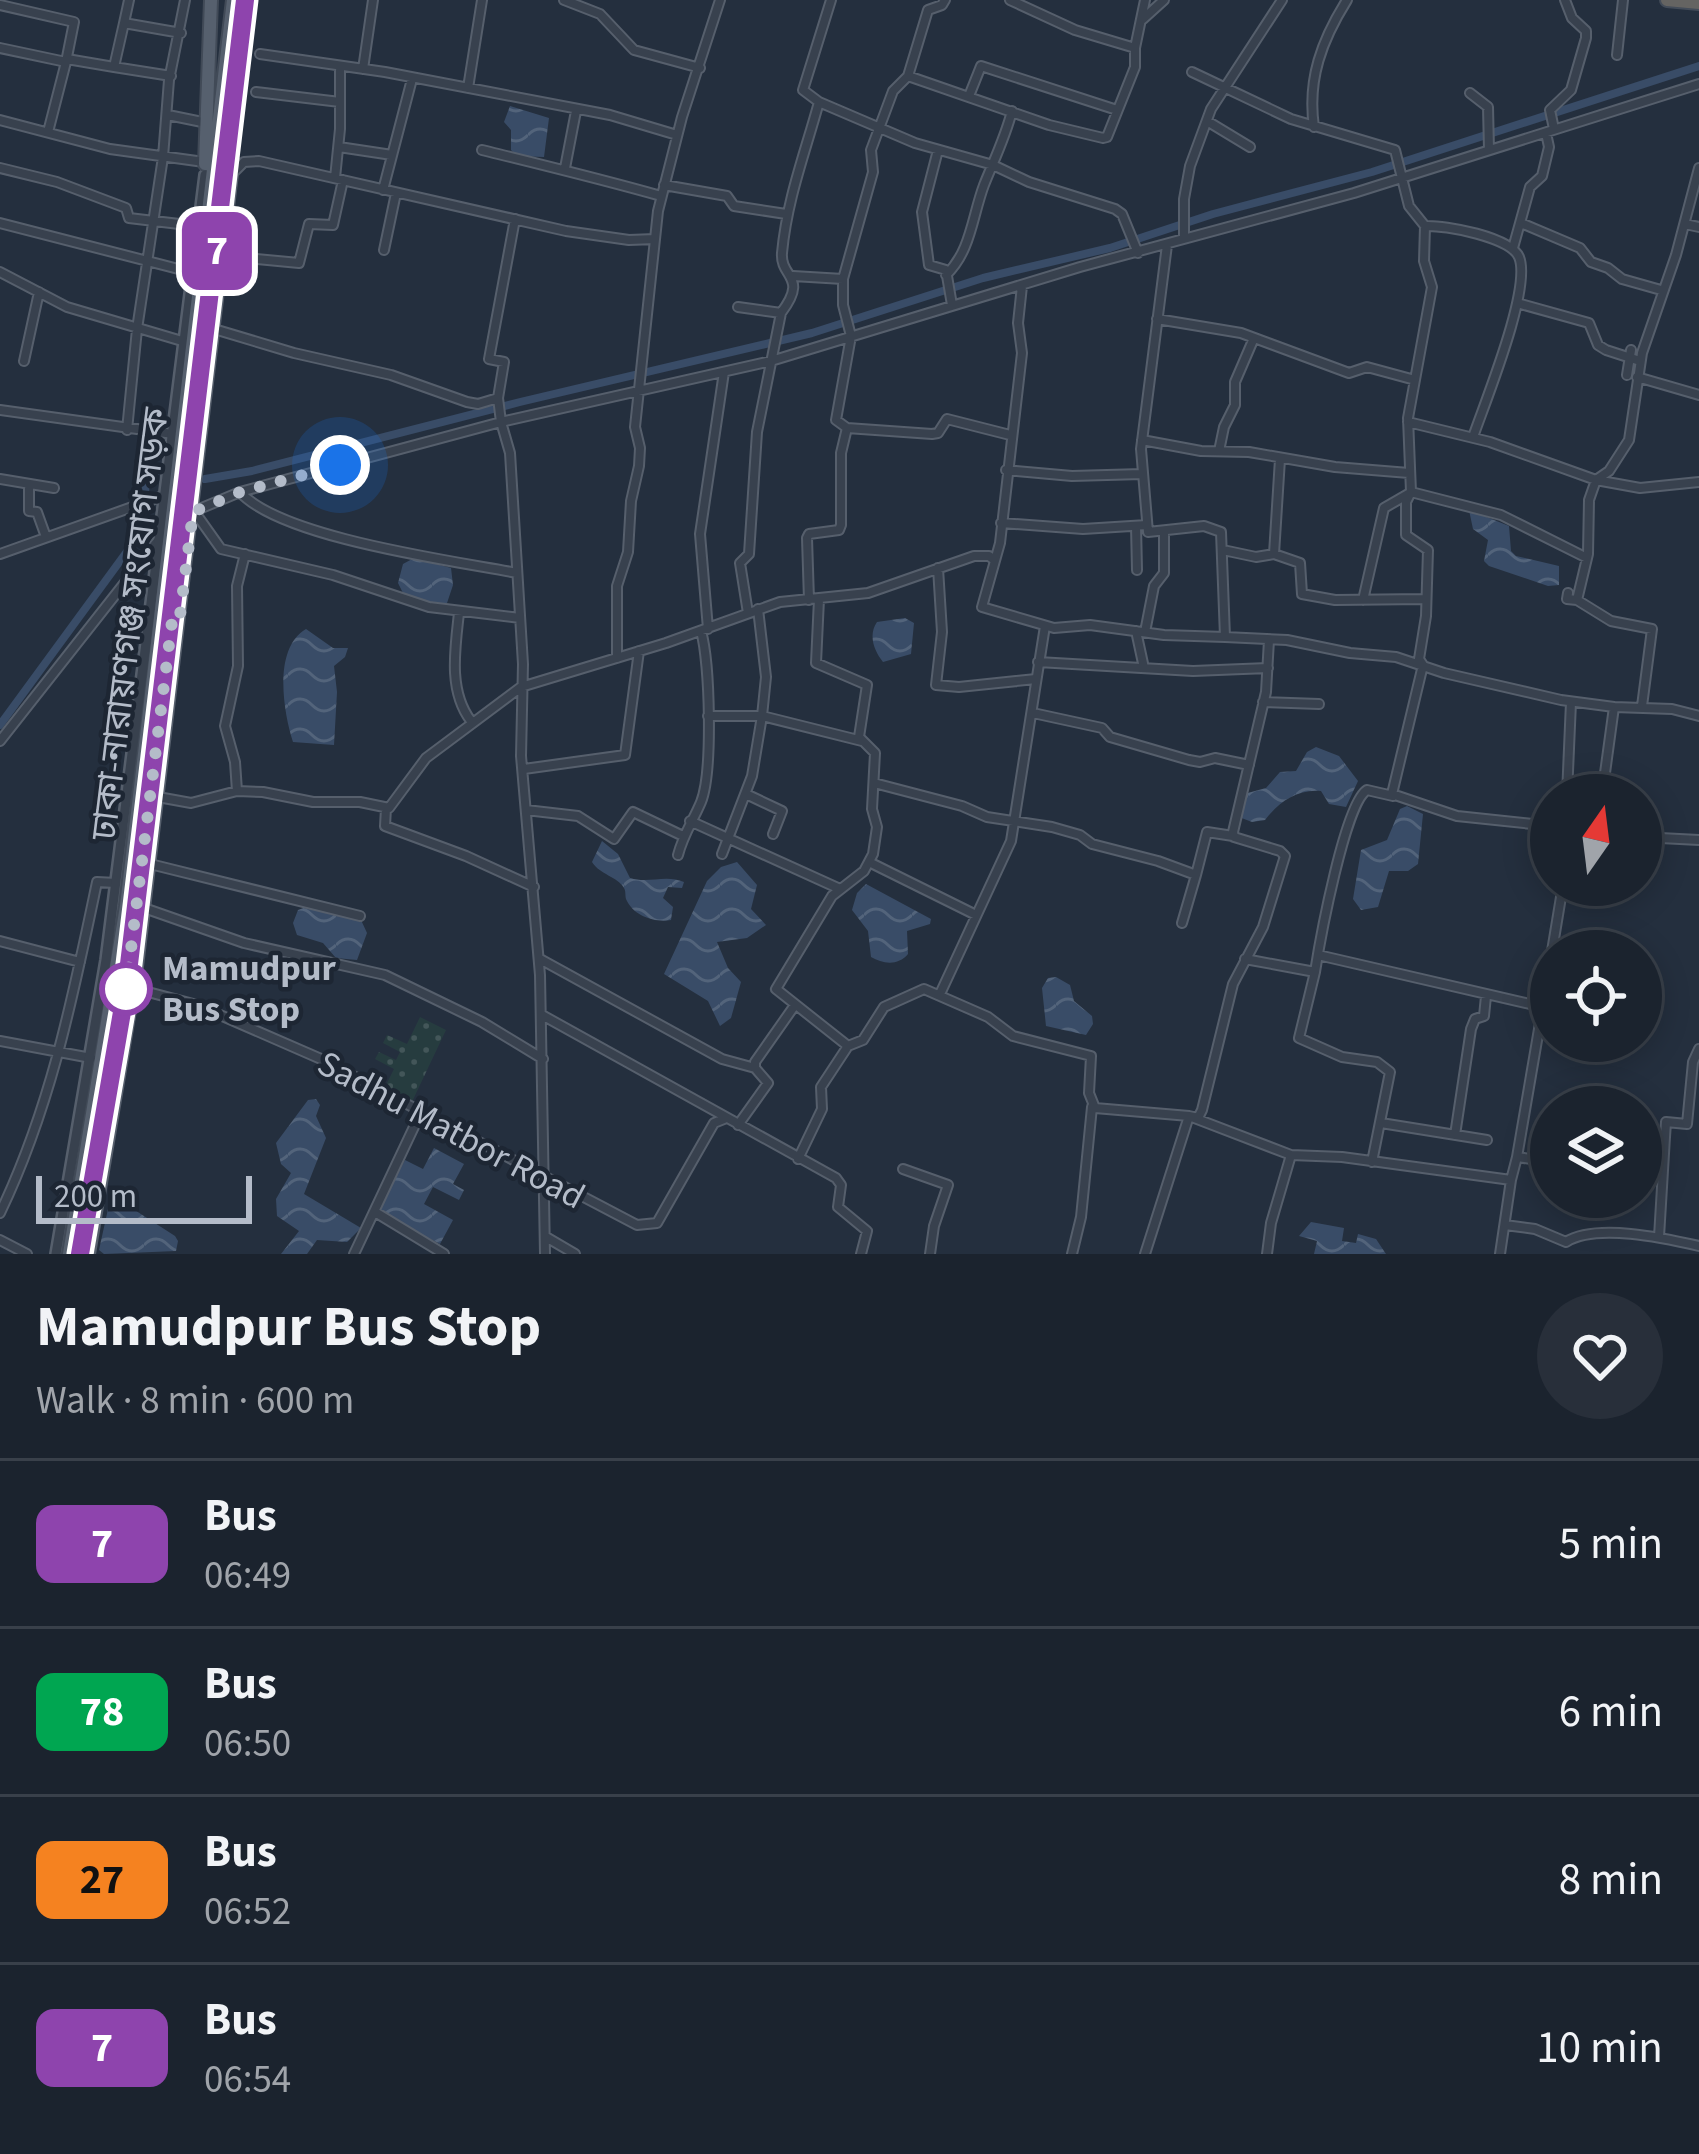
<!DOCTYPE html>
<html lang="en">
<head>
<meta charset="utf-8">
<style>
	:root { --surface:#1b232e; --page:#282f3a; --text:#f1f3f6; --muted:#a0a4aa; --line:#39404a }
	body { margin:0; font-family:"Source Sans 3","Noto Sans Bengali",sans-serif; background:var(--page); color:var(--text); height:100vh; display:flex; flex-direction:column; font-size:45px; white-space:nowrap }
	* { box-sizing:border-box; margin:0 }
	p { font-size:39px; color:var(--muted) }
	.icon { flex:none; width:66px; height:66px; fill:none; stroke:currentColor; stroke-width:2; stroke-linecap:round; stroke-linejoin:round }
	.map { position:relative; height:1254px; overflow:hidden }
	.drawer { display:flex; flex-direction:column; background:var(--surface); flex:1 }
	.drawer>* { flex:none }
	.badge { padding:0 24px; border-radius:18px; font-size:42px; line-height:78px }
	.needle { width:78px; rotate:14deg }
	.tools { position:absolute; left:1530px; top:774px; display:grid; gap:24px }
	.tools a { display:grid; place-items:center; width:132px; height:132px; border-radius:50%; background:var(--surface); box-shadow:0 6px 30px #0003,0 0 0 3px var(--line); font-size:60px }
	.scale { position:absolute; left:36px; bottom:30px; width:216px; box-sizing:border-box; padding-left:12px; border:6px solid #b4bcc9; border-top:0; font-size:33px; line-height:42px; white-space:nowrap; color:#b4bcc9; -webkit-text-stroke:9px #1d2633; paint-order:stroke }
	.you { position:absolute; width:60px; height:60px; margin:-30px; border:9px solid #fff; border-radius:50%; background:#1a73e8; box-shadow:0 0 0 18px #1a73e833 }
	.map>.badge { position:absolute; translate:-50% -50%; box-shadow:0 0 0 6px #fff }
	.round { display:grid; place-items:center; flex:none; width:126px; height:126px; border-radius:63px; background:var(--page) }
	.head { display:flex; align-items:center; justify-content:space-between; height:204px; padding:0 36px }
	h1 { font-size:57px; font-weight:700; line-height:90px }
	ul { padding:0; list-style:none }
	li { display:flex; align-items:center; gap:36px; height:168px; padding:0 36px; border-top:3px solid var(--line) }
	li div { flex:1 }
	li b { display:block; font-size:45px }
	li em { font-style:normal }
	li .badge { min-width:132px; font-weight:700; text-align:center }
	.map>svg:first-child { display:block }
</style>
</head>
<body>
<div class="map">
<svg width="1699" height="1254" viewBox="0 0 1699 1254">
	<defs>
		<pattern id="green-dots" width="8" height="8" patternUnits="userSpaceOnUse" patternTransform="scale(3)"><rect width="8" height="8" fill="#263c3f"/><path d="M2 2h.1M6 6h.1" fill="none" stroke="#435659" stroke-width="1.8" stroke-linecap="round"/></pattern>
		<pattern id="water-waves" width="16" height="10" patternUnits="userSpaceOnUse" patternTransform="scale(3)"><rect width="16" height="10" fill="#394c67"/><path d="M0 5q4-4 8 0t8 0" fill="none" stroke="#53647b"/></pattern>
	</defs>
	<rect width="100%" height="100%" fill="#242f3e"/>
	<path fill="url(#green-dots)" d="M420 1017 446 1030 410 1106 384 1089 394 1069 375 1059 379 1052 396 1060 400 1052 383 1043 387 1035 407 1044Z"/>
	<path fill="url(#water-waves)" d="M510 106 549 118 544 157 517 156 511 150V130L504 122Z
		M1469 510 1509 526 1511 551 1516 556 1559 566V585L1548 586 1489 566 1484 561 1488 540 1473 529Z
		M414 558 451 568 453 585 447 603 428 604 405 597 398 583 403 564Z
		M905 618 914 623 911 654 883 662C874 651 868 635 877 622Z
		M306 629 333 648H348L345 657 334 666 337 692 334 745 293 742C283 711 273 648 306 629Z
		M1316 747 1339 756 1358 781 1346 807 1329 804 1321 791C1297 789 1279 802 1265 820L1252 822 1239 817 1244 794 1266 788 1280 772 1296 771 1307 752Z
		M1407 806 1423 814 1418 864 1408 871H1389L1378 907 1361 910 1353 899 1361 850 1387 840 1400 809Z
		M602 841 618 854 630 878C649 884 665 874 684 882L682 888 668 887 663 898 673 907 671 920C655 923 633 916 626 899 625 895 626 891 624 888 617 876 600 875 592 862Z
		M737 862 757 885 751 909 766 925 747 938 717 942 728 968 741 982 731 1018 720 1026 708 1001 664 974 707 881 721 867Z
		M866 884 931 919 930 924 907 931 908 954C898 966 883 964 871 957L868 931 852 910 857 893Z
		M309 906 361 920 367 933 357 960 336 958 323 943 297 935 293 923 298 910Z
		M1056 977 1070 985 1074 1001 1092 1016 1093 1024 1086 1035 1046 1026 1042 988 1048 978Z
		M316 1099 320 1105 316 1116 326 1138 304 1194 361 1228 347 1242 317 1240 307 1254H281L299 1231 277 1216 276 1199 291 1173 281 1164 276 1143 308 1100Z
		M434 1148 464 1164 453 1184 464 1190 459 1200 433 1187 424 1204 453 1220 440 1244 378 1212 405 1160 423 1169Z
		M110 1200 130 1207 175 1236 178 1241 176 1251 104 1254 99 1250Z
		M1311 1222 1344 1228 1342 1241 1356 1243 1358 1234 1376 1239 1386 1254H1314L1317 1241 1299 1236Z"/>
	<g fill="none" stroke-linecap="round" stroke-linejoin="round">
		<path stroke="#394c67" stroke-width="8" d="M205 479 252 471 520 402 812 333 983 278 1110 248 1213 214 1372 172 1699 66
			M0 725 142 531 146 481 150 473 157 471"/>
		<g stroke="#565f6c" stroke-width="12">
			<path id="minor" d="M129 0 124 23 181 33
				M564 0 600 14 634 50 700 68
				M1010 0 1075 30 1135 48
				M0 5 74 22 66 62 0 48
				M1143 19 1164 0
				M124 23 114 67 171 76
				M260 54 385 72 610 115 677 135
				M1617 55 1623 0
				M67 59 114 67
				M363 69 373 0
				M1192 72 1291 119 1395 150 1409 206 1425 226 1424 261 1432 287 1408 418 1411 492 1501 515 1587 558
				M908 76 1049 125 1103 138 1107 137 1135 67V48L1145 0
				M468 88 482 0
				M256 92 340 102
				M1470 93 1488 107 1489 150
				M969 96 981 66 1117 110
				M819 102 915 143 993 165 1029 182 1115 209 1122 214 1138 253
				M168 115 207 123
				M0 120 110 149 204 162
				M1207 121 1250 147
				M1314 127C1307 79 1322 40 1347 0
				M1554 129 1550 110 1571 90 1586 38V31L1572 18 1565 0
				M48 132 66 62
				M339 147 392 155
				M482 150C543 165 601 179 661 196
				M938 150 922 212 929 265 946 270 952 305
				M0 168 57 182 126 208 129 218 196 226
				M565 168 576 111
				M232 174 244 162 259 161 566 231 629 240 655 239
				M335 178 340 129V67
				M664 185 727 196 734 206 786 214
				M383 190 412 79
				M0 223 190 272
				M1521 223 1580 248 1591 262 1608 268 1622 279 1661 290
				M1685 224 1699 227
				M1425 226C1446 225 1510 237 1519 257 1532 288 1485 402 1473 437
				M1184 238V199L1190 166 1211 109 1282 0
				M1167 245 1141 449 1148 532 1204 526 1221 532 1225 637 1287 640 1350 653 1396 657 1444 673 1561 700 1614 707
				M1513 248 1530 187 1542 176 1549 147 1546 133
				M384 250 396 193
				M235 257 299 263 309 224 333 225 343 180
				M0 272 67 307 182 341
				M946 275C971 251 972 217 984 185 994 160 1005 138 1012 111
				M793 276 843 279
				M1022 286 1018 323 1022 353 1000 543 982 607 1054 628 1090 625 1164 635 1225 637
				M1517 303 1589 323 1598 345 1606 350 1640 361
				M738 307 781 313
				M1157 319 1241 333 1349 373 1367 367 1415 380
				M214 329 294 353 391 375 467 402 478 404 498 398
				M24 361 39 292
				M1627 375 1631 350
				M1637 377 1699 395
				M0 410 173 434
				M1408 422 1490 442 1596 480 1640 488 1699 482
				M847 428 932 434 938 433 947 419 1010 435
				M127 430 137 329 163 157 169 80 185 0
				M1142 440 1201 451 1249 452 1335 467 1409 473
				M1219 451 1224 427 1235 405V382L1254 338
				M1280 459 1274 554 1300 563 1302 594 1335 600 1425 599
				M1006 470 1072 476 1142 474
				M0 479 54 488
				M29 484V511L37 512 46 537
				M240 492C281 538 454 561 517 573
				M1411 492 1406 502V535L1428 550 1426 616 1419 659 1423 665 1392 794 1457 816 1551 826
				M194 511 221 549 333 575 429 607 520 618
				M192 512 240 492 501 422 498 398 504 362 489 359 515 219
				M1001 523 1083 529 1147 525
				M1136 526 1137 570
				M1223 550 1256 557 1274 554
				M0 554 166 495
				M938 568 942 632 936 685 959 687 1036 679
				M1568 593 1567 599 1577 600 1611 621 1652 629 1642 706
				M819 599 816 663 867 685 859 737 875 753 872 809 877 827 873 854 864 871 832 896 776 989 848 1046
				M809 600 807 538 809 534 839 530 841 525V453L847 428 836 420 851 336 843 305V279L873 172 871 150 893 91 908 76 928 10 942 5 945 0
				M1363 600 1384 508 1410 493
				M1577 600 1588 554 1589 500 1596 480 1609 471 1629 440 1642 353 1676 255 1699 168
				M758 609 766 677 762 716 862 741
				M459 613C455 649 448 691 471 721
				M748 613 740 563 749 554 757 432 781 313C809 276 780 278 782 253 787 199 805 153 819 102L803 90 831 0
				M708 629 700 534 724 372
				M1136 631 1144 668
				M1145 632 1154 586 1164 573V533
				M617 658V586L628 552 631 501 639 466 640 448 635 427 658 211 682 117 720 0
				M1038 662 1193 671 1268 668
				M1263 702 1319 704
				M1033 713 1102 728 1110 737 1189 760 1200 762 1215 758 1249 765
				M708 716H762L752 776 722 854
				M0 741 160 538
				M524 769 625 755 639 651
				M874 783 962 806 987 817 1052 827 1080 835 1092 844 1158 861 1196 875 1207 832 1233 836
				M237 791 235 762 225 726 238 666 237 586 245 554
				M746 794 782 811 773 834
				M1567 795 1571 702
				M1602 795 1614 707 1672 709 1699 716
				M158 797 191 803 237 791 263 792 313 802H360L389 808 426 758 521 687 666 643 780 602 868 593 974 556H989L993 559
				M386 808 385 826 466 856 534 887
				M526 810 578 816 614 839 633 812 683 836
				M690 821 840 889
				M1641 837 1699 840
				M678 855C683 835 693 821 701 802 713 772 710 663 701 631
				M869 862 976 915
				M150 864 360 916
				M144 908 244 943 385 975 482 1022 543 1059
				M1182 923 1196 875
				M0 941 80 962
				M1552 951 1563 885
				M1318 955 1543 1007
				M540 959 722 1059 755 1068
				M1245 959 1315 972C1320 940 1345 803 1367 790L1393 796
				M1315 972 1299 1038 1342 1057 1377 1062 1390 1072 1372 1162
				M133 988 197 1005 321 1059 637 1225 657 1223 714 1123 724 1119
				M940 994 1011 841 1045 626
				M542 1015 836 1178 841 1185 838 1207 867 1231 861 1254
				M0 1041 91 1058
				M1381 1123 1487 1140
				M738 1125 768 1083 755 1068V1062L795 1005
				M1455 1135 1471 1029 1475 1019 1484 1016 1486 996
				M1641 1148H1649L1656 1137H1665L1666 1122 1687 1124 1693 1062 1699 1049
				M1517 1157 1551 959
				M798 1159 822 1109 821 1087 848 1046 863 1040 884 1007 924 989 988 1017 1013 1036 1091 1056 1089 1093 1095 1108 1189 1116 1291 1155 1342 1157 1511 1180 1517 1157 1551 1162
				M903 1169 948 1185 934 1226 930 1254
				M375 1212 444 1254
				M0 1213C51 1107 73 996 97 882L116 883
				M1505 1225 1535 1229 1566 1242C1596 1223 1664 1238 1699 1246
				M546 1237 575 1254
				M1659 1237 1665 1137
				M0 1240 27 1254
				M354 1254 421 1112
				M545 1254 540 975 521 756 523 664 510 453 501 422 771 361 1080 267 1354 193 1699 84
				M1072 1254 1081 1217 1092 1107
				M1145 1254 1189 1116 1198 1118 1202 1110 1233 984 1263 927 1285 856 1280 851 1234 837 1233 832 1266 692 1269 640
				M1267 1254 1271 1223 1291 1155
				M1500 1254 1511 1180"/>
		</g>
		<g stroke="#565f6c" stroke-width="14">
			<path id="tertiary" d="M56 1254 106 960 205 175
				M89 1254 136 975 232 174"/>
		</g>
		<g stroke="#414a57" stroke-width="16">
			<path id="primary" d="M205 164 211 0
				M69 1254 126 906 233 0
				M80 1254 126 989 245 0"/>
		</g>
		<g stroke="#434c59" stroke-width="16">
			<path id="trunk" d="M1667 0 1699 3"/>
		</g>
		<use href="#minor" stroke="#38414e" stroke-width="8"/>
		<use href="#tertiary" stroke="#38414e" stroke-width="9"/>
		<use href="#primary" stroke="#56606e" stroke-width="12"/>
		<use href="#trunk" stroke="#656462" stroke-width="12"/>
	</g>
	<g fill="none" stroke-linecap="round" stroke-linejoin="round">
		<g stroke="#fff" stroke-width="27">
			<path id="line" d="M80 1254 126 989 245 0"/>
		</g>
		<use href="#line" stroke="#8e44ad" stroke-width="18"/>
		<path stroke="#b4bcc9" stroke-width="12" stroke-dasharray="0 21.6" d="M126 989 172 621 179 623 193 512 240 492 340 465"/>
	</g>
	<circle fill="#fff" stroke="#8e44ad" stroke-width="6" cx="126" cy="989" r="24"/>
	<g text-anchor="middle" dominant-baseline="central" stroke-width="9" stroke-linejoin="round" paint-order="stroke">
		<g font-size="36" fill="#b4bcc9" stroke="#1d2633">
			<text transform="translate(130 624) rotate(-83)">ঢাকা-নারায়ণগঞ্জ সংযোগ সড়ক</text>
			<text transform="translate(451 1130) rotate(28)">Sadhu Matbor Road</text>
		</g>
		<g font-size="36" font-weight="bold" fill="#b4bcc9" stroke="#1d2633" text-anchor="start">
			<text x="162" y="968">Mamudpur<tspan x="162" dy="41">Bus Stop</tspan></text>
		</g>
	</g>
</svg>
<div class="tools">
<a><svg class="needle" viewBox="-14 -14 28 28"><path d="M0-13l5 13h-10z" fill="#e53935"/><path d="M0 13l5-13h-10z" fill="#a0a4aa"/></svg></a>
<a><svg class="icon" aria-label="locate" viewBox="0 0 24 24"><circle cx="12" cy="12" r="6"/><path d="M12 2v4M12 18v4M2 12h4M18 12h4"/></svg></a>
<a><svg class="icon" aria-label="layers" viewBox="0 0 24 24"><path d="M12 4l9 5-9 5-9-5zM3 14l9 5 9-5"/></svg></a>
</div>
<div class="scale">200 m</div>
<div class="you" style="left:340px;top:465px"></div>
<b class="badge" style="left:217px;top:251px;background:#8e44ad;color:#fff">7</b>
</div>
<section class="drawer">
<div class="head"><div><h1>Mamudpur Bus Stop</h1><p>Walk · 8 min · 600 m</p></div><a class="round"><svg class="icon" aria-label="heart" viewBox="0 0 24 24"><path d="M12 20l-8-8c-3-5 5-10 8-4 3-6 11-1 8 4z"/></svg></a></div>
<ul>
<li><span class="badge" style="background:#8e44ad;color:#fff">7</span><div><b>Bus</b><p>06:49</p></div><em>5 min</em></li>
<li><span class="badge" style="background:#00a651;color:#fff">78</span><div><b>Bus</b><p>06:50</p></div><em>6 min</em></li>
<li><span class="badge" style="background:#f58220;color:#111">27</span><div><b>Bus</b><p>06:52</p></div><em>8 min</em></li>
<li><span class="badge" style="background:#8e44ad;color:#fff">7</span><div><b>Bus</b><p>06:54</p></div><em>10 min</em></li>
</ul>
</section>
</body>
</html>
